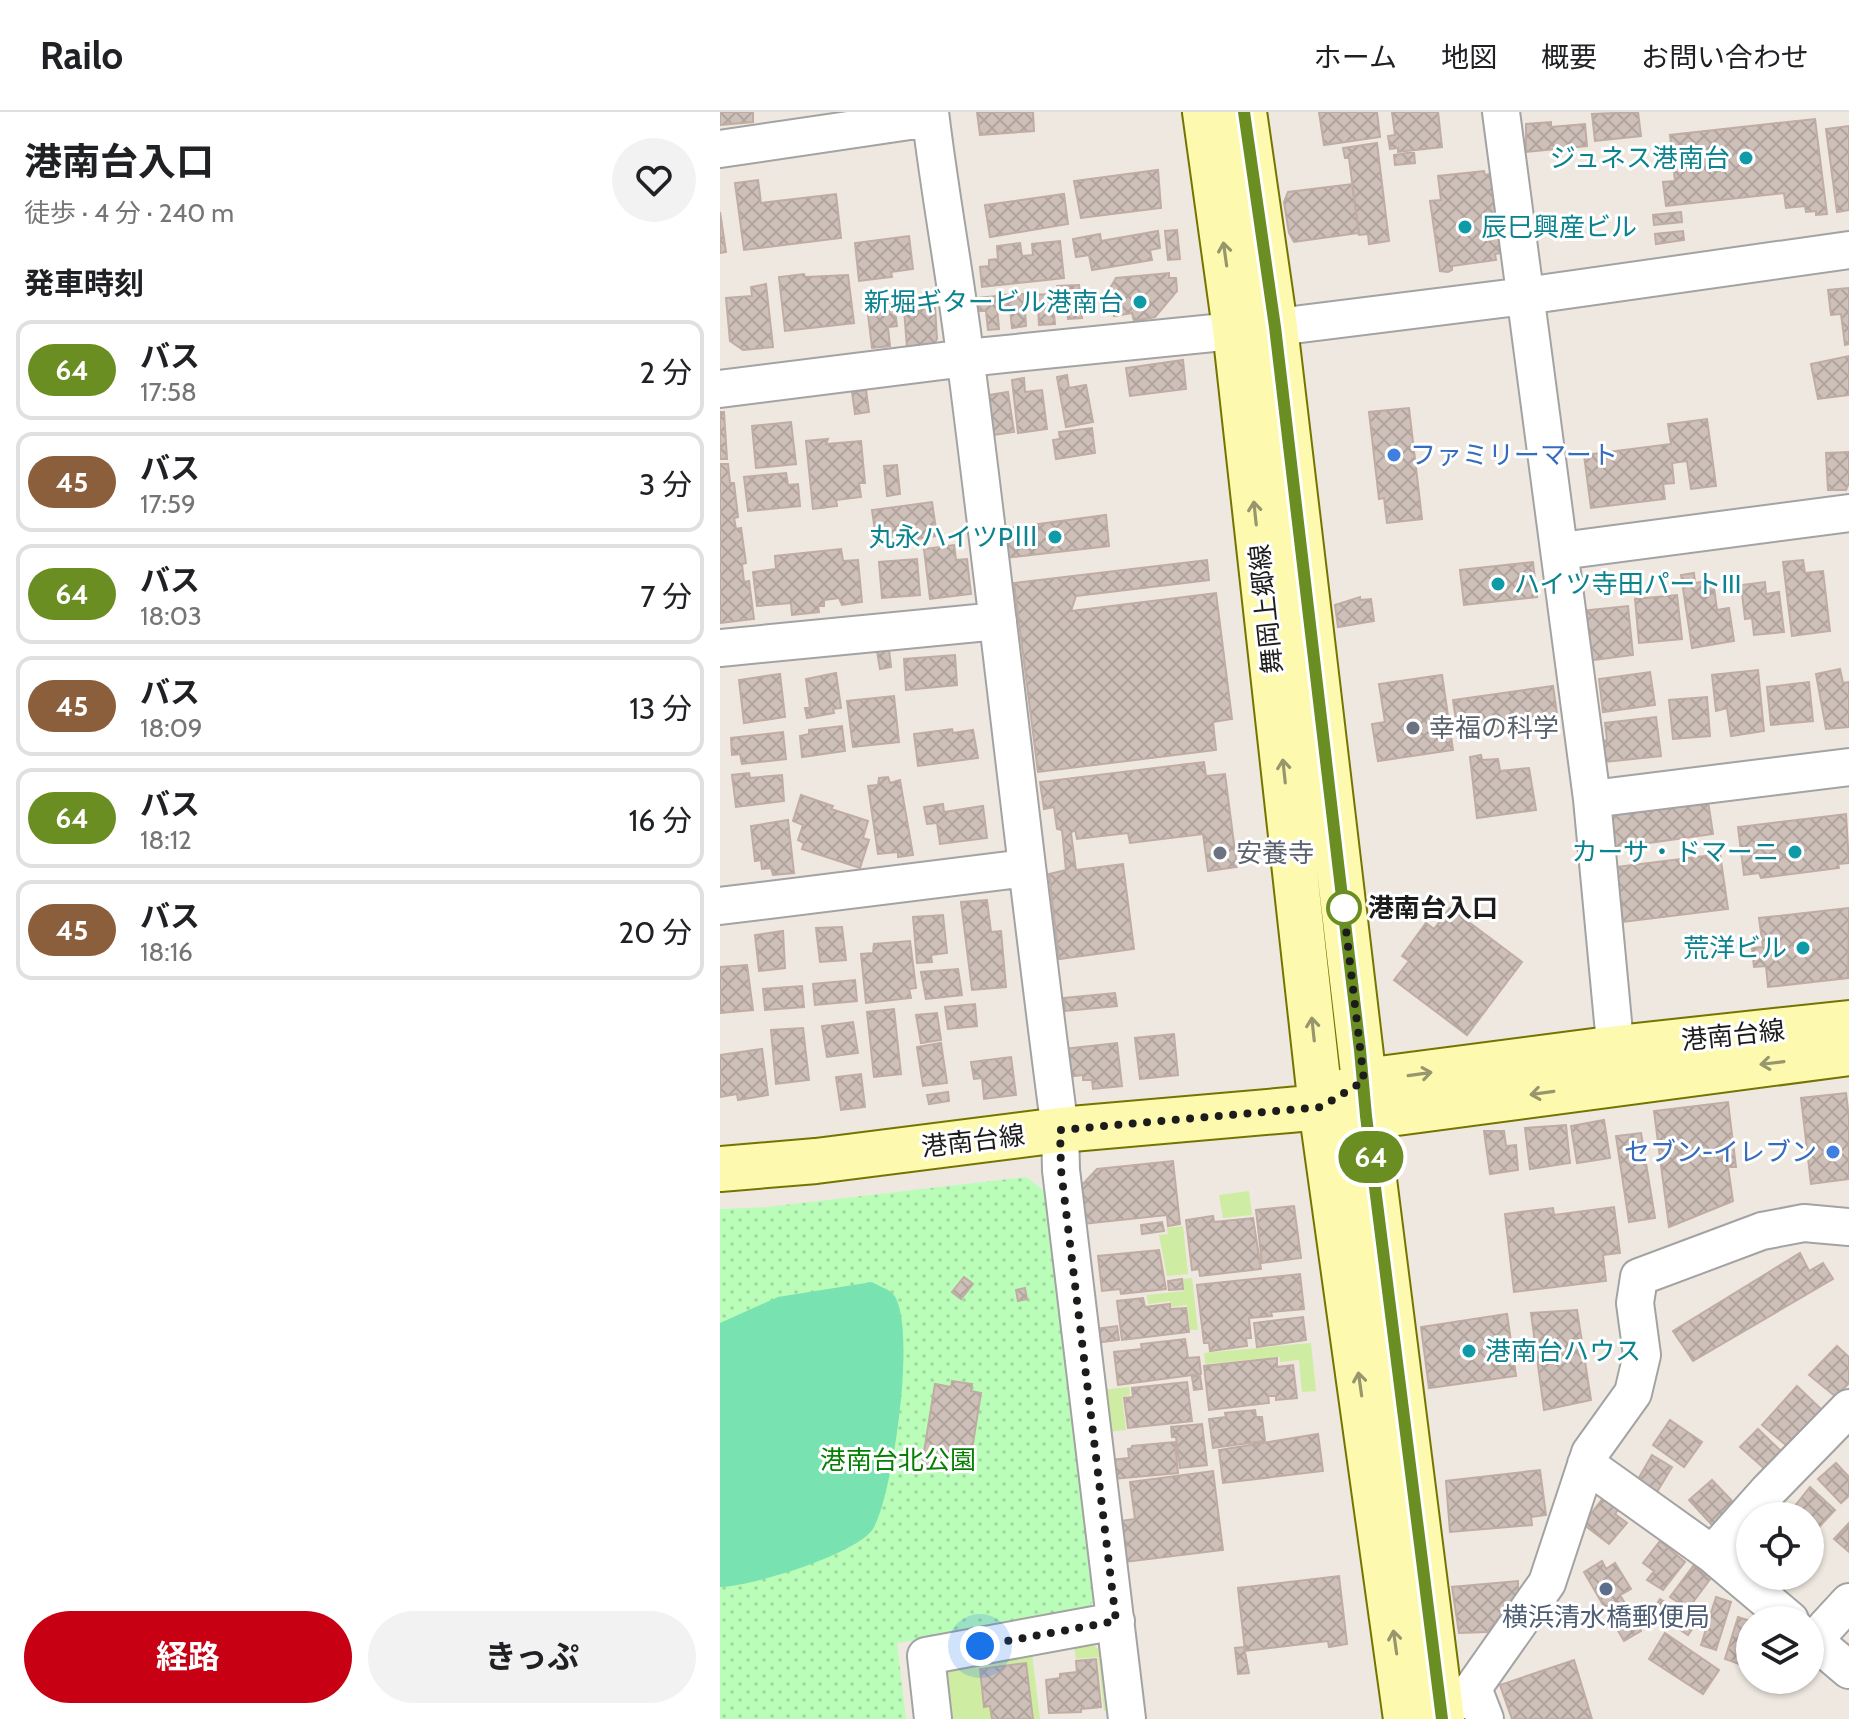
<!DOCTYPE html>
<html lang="ja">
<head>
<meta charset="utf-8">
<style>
	:root { --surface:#fff; --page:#f2f2f2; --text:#202124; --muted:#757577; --line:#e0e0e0; --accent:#c70013 }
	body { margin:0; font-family:Cabin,"Noto Sans JP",sans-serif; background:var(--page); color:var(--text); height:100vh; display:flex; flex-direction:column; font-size:30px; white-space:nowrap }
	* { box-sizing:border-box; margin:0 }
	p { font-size:26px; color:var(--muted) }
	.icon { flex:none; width:44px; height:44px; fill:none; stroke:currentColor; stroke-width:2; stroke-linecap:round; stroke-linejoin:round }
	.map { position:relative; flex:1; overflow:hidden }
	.side { display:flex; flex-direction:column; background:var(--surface); width:720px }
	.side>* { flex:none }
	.badge { padding:0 16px; border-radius:26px; font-size:28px; line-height:52px }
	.controls { position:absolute; left:1016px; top:1390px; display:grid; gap:16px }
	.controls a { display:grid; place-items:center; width:88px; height:88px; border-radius:50%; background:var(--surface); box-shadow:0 2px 6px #0004; font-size:40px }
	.you { position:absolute; width:40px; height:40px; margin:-20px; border:6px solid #fff; border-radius:50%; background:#1a73e8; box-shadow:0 0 0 12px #1a73e833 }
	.map>.badge { position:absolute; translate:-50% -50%; box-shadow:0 0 0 4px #fff }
	h2 { padding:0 24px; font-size:30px; line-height:72px }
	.round { display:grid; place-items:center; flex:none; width:84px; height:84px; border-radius:42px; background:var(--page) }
	.overview { display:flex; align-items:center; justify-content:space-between; height:136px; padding:0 24px }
	h1 { font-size:38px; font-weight:700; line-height:60px }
	.primary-button { display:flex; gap:16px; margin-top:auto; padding:16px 24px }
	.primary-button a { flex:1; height:92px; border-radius:48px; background:var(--accent); color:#fff; font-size:32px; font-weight:700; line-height:92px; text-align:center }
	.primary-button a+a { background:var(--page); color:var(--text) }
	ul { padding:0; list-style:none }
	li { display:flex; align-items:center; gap:24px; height:100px; margin:0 16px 12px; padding:0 8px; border:4px solid var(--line); border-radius:16px }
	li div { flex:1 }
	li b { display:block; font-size:30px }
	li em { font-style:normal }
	li .badge { min-width:88px; font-weight:700; text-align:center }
	header { display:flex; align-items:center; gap:48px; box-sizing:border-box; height:112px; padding:0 40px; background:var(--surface); border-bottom:2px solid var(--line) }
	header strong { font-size:38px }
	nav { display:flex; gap:44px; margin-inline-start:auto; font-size:28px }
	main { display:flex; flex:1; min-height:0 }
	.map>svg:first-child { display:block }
</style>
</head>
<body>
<header>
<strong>Railo</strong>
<nav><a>ホーム</a><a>地図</a><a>概要</a><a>お問い合わせ</a></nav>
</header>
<main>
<section class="side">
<div class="overview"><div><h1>港南台入口</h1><p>徒歩 · 4 分 · 240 m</p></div><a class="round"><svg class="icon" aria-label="heart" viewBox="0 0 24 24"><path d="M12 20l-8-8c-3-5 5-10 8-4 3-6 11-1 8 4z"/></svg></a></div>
<h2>発車時刻</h2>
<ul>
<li><span class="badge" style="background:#6b8e23;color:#fff">64</span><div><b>バス</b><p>17:58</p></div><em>2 分</em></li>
<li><span class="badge" style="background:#8b5e3c;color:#fff">45</span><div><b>バス</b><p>17:59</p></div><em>3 分</em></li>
<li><span class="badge" style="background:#6b8e23;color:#fff">64</span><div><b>バス</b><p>18:03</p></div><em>7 分</em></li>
<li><span class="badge" style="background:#8b5e3c;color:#fff">45</span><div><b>バス</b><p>18:09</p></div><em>13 分</em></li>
<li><span class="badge" style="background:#6b8e23;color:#fff">64</span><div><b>バス</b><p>18:12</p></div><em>16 分</em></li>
<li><span class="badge" style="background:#8b5e3c;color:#fff">45</span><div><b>バス</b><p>18:16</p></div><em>20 分</em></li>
</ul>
<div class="primary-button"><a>経路</a><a>きっぷ</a></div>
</section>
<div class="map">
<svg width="1129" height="1607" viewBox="0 0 1129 1607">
	<defs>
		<pattern id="park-dots" width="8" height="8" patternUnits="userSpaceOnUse" patternTransform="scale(2)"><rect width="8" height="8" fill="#bafdb9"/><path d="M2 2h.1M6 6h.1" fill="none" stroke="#9fd89e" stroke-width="1.8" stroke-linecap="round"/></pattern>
		<pattern id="building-cross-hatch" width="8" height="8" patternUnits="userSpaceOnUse" patternTransform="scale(2)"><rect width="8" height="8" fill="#cec0b9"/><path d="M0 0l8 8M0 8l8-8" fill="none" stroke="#b0a49e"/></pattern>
	</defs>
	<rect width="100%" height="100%" fill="#eee8e0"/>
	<path fill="#ceeca2" d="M529 1079 532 1103 503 1106 499 1083Z
		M463 1114 468 1162 447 1164 439 1123 448 1122 447 1116Z
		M472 1166 478 1218H470L467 1193 451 1195 450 1189 428 1192 427 1183 464 1179 463 1167Z
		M591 1231 596 1279 582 1280 579 1248 560 1250V1245L485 1252 484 1241Z
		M409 1275 410 1283 402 1285 406 1318 386 1320 381 1278Z
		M373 1533 384 1541 390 1599H384L378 1545 356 1547 354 1535Z
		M312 1542 320 1607H225L219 1563 232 1552Z"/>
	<path fill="url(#park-dots)" d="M306 1065 327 1081 376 1486 363 1502 177 1531 186 1607H0V1097L47 1095Z"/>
	<path fill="#78e3b0" d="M152 1170C158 1174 169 1177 173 1182 198 1210 173 1385 153 1417 137 1442 30 1475 0 1475V1211L58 1185Z"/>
	<path fill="url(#building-cross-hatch)" stroke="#c0aca2" stroke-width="2" d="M0 0H33V10L0 13Z
		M257 0H313L314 19 260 23Z
		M599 0H657L660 25 604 33Z
		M672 0H718L722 35 678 40V36L670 37 668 24 675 23Z
		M918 0 921 24 875 29 872 2Z
		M1095 7 1107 102 1096 103V99L1086 100 1085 94 1066 96 1064 81 946 94 943 70 955 69 950 23Z
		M831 10V15L865 12 867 34 806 40V12Z
		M1129 14V98L1117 100 1106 17Z
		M657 31 669 129 649 132 648 122 639 123 629 46H625L623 36Z
		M694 40 695 51 675 53 674 43Z
		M438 58 441 96 361 106 354 69Z
		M764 59 765 63 770 62 781 141 775 142 776 148 732 154V158L728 160 720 159 710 89 721 88 718 64Z
		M38 68 41 91 116 82 121 126 24 138 15 71Z
		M632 72 639 121 574 130 569 121 564 90 568 80Z
		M344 82 348 112 270 125 265 93Z
		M0 100 6 140 0 141Z
		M961 100 962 110 934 113 933 103Z
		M457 118 460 147 448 148 445 119Z
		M438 119 440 136 430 138 432 148 372 158 369 143 356 145 353 127 380 122 381 129Z
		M963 119 964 128 936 132 935 122Z
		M189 124 193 157 171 160 172 165 139 169 135 131Z
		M340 129 344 166 262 175 260 155 269 154V148L278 147 277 134 300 131 302 144 313 143 312 132Z
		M449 161V166H456L457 179 435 205 414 209 412 201 394 204 389 178 396 166Z
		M84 162 85 165 128 163 134 211 65 219 59 165Z
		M46 172 53 235 23 238 10 229 6 186 32 184 31 175Z
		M359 173 362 206 348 207 347 190 338 191 337 174Z
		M1129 176V232L1125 233 1121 202 1111 203 1108 178Z
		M304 182 306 214 292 216 290 197 282 198 281 183Z
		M332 182 335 212 319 213 318 193 311 194 310 183Z
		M276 184 279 217 268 218 266 199H259L258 186Z
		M174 191 177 214 168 215 170 234 152 236 147 194Z
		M215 194 217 227 212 234 187 236 184 197Z
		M1129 244V283L1098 287 1091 252Z
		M463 248 466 277 410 284 406 256Z
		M347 263 349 276 366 273 373 310 346 315 337 265Z
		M304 266 305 280 322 278 327 317 298 321 292 268Z
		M267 270 269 283 288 280 294 320 266 324 259 272Z
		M146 278 149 300 135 302 132 280Z
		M689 296 702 407 667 411 664 386 659 387 649 300Z
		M0 300H4L7 347H0Z
		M987 307 996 374 971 377 967 349 952 351 954 371 943 372 945 387 871 396 864 343 951 332 948 312Z
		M71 310 76 352 36 356 32 314Z
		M372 316 375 341 336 347 333 328 340 327 339 320Z
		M108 327 106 332 141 329 145 371H139L141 385 116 388 117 394 93 397 86 329Z
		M1129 340V371L1126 378H1108L1106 341Z
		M0 352H8L10 371H14L18 405 14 406 16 417 21 416 26 451 22 452 24 470 29 469 34 507 0 511Z
		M177 353 180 382 167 384 164 354Z
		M66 361 68 373 78 372 80 394 28 399 24 365Z
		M212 390 217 424 157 433 152 398Z
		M386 403 389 434 285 446 282 417Z
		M234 433 236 448 247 447 251 482 210 487 204 437Z
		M121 437 123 449 138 448 142 490 122 493 119 486 104 488V494H98L99 500 72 503 71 491 37 494 33 460 56 457 55 444Z
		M197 447 200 483 162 486 159 450Z
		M487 448 489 468 356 484 351 499 496 481 512 607 493 610 496 638 318 660 294 471Z
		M1083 448 1085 461 1103 459 1110 519 1072 524 1063 450Z
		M813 450 817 485 744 493 740 458Z
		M974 461 975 471 993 468 997 498 1009 496 1014 529 972 536 961 463Z
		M1045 470 1046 482 1059 480 1064 520 1034 523 1032 506 1025 507 1021 473Z
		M957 483 962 527 919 531 915 487Z
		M640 485V488L651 487 654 509 618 515 615 493Z
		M908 494 913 543 867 549 861 499Z
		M169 537 171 555 160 557 157 539Z
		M235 543 237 573 186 578 184 547Z
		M1120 557 1123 571 1129 570V615L1106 617 1096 562Z
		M1038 558 1044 619 1011 624 1007 596 996 599 992 563Z
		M930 560 935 593 883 600 879 567Z
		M116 561 121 596 113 597 114 601 87 606 85 596H90L86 567Z
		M60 562 65 605 24 611 19 568Z
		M722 563 733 638 658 649 652 612 665 610 659 572Z
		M1089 570 1093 609 1051 613 1047 575Z
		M833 574 838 609 738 622 733 588Z
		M174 584 179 630 133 635 127 589Z
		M987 585 990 624 953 627 949 588Z
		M936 605 941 644 885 650 883 629 887 628 885 611Z
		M122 614 125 639 82 645 80 624 89 622V618Z
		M232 617 233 621 253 618 258 646 198 654 194 622Z
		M63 620 66 647 22 652 20 642 12 643 11 626Z
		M761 643 762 648 778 647 780 659 809 656 816 698 757 706 750 645Z
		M484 650 486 664 505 662 517 755 488 759 483 722 410 731 408 721 357 727 355 717 351 721 356 758 403 752 414 837 339 847 329 762 346 758 342 718 337 717 334 695 324 697 320 670Z
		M29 661 30 666 62 663 64 689 16 695 12 663Z
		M168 665 170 671 180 668 193 743 178 745V740L158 742 148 674 158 673 159 666Z
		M81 683 113 694 111 697 148 709 143 726 149 728 140 756 82 737 84 731 78 728 83 713 73 709Z
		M988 689 993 722 893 736 888 703Z
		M223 692 224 700 263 694 267 726 220 732 217 711 207 712 204 695Z
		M1126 702 1129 751 1118 752 1119 756 1041 766 1039 761 1024 763 1018 715Z
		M68 708 74 761 53 763 51 756 42 757 41 748 35 749 31 714Z
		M1000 742 1008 797 903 810 896 755Z
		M267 788 271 820 281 819 286 875 252 878 241 790Z
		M730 796 802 850 747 923 674 868 689 849 682 844 706 811 714 817Z
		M1129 796 1128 866 1048 875 1046 854 1034 855 1032 836 1043 835 1039 806Z
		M223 803 227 841 211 843 212 850 197 851 193 805Z
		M122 815 126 848 100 850 96 816Z
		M63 819 65 856 39 859 35 823Z
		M190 829 196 876 189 877 191 886 146 891 141 842 153 841 154 832Z
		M27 853 33 898 0 901V855Z
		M238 857 242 883 206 887 201 860Z
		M135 868 137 889 95 893 93 872Z
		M82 874 84 895 45 898 43 877Z
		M395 881 397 894 345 899 344 886Z
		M255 892 257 914 228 917 225 895Z
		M174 897 181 962 154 965 147 900Z
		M217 901 221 928 201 931 196 903Z
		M133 910 138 941 107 945 102 914Z
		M83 916 89 968 56 972 51 918Z
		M454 922 458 963 420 967 415 926Z
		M221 931 227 971 203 974 197 935Z
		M397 931 402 974 373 977 372 968H363V963L347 965 344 937Z
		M42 937 48 983 18 988 17 982 0 985V943Z
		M291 945 296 983 264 987 262 966 254 967 251 950Z
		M141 962 145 995 121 998 116 965Z
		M228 980 229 989 209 992 207 983Z
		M1126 981 1129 1006V1067L1091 1072 1081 986Z
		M1008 990 1016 1055H1008L1013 1089 949 1115 934 999Z
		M884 1008 890 1046 857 1051 851 1014Z
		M846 1013 850 1051 810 1057 805 1016Z
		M764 1019H784L786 1034 796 1033 798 1058 770 1062Z
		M921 1021 935 1106 909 1110 896 1024Z
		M453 1049 460 1112 448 1114 447 1103 363 1112 359 1076 377 1057Z
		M574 1094 581 1146 542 1151 536 1098Z
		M894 1095 900 1141 883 1143 886 1169 794 1180 785 1102 833 1096 834 1103Z
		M493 1104 494 1110 533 1106 541 1157 480 1164 479 1157 472 1158 466 1108Z
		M442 1110 444 1119 422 1122 421 1113Z
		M439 1138 446 1177 401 1182 400 1177 382 1179 378 1144Z
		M1080 1141 1089 1159 1103 1151 1113 1167 973 1249 953 1219Z
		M580 1162 584 1197 551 1200 552 1204 529 1206 531 1226H526L527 1234 490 1239 489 1231H484L477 1173Z
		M244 1165 253 1172 241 1187 232 1180Z
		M462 1167 463 1177 449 1178 448 1169Z
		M305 1176 307 1187 298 1189 296 1178Z
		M423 1186 425 1195 450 1192V1197L466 1196 469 1220 402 1228 397 1189Z
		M857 1198 871 1288 824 1298 811 1201Z
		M787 1202 796 1264 709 1276 701 1215Z
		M583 1205 586 1228 537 1235 534 1211Z
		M397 1214 399 1228 376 1231 374 1217Z
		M465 1227 468 1246 479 1245 481 1262 398 1273 394 1240 422 1237 421 1232Z
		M1117 1234 1129 1245V1271L1116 1285 1089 1263Z
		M557 1246V1255L573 1253 577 1286 556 1288V1284H548L549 1291 489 1298 484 1254Z
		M480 1264 482 1277 474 1278 472 1265Z
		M232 1269 252 1272 251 1279 261 1281 251 1344 225 1341 223 1355 202 1352 215 1272 231 1275Z
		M467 1270 472 1309 408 1316 404 1286 413 1285 412 1276Z
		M1077 1274 1102 1298 1067 1334 1042 1313Z
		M535 1298 536 1305H542L545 1329 493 1336 489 1307 506 1305 505 1301Z
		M950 1308 982 1330 964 1355 933 1333Z
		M482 1312 487 1353 460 1356 456 1325H452L451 1315Z
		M1038 1317 1064 1342 1047 1359 1020 1335Z
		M598 1322 603 1359 503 1371 499 1338Z
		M455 1330 458 1361 393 1367 391 1348 409 1346 408 1337 412 1336V1334Z
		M932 1343 952 1355 937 1380 917 1369Z
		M1116 1351 1129 1365V1384L1121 1391 1098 1367Z
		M820 1358 826 1403 811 1405 812 1413 730 1420 726 1369Z
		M493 1359 503 1438 405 1450 400 1409 415 1407 410 1370Z
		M992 1368 1015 1392 992 1413 969 1388Z
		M1090 1375 1115 1398 1099 1415 1090 1407V1404H1086L1075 1394Z
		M887 1381 902 1393 895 1402 907 1411 889 1432 863 1412Z
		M1129 1411V1440L1114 1427Z
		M940 1429 965 1450 943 1478 927 1468 934 1459 923 1451Z
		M882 1449 886 1457 895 1451 911 1477 900 1483 921 1519 904 1529 864 1460Z
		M974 1453 991 1466 968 1497 950 1485Z
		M619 1464 627 1532 609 1535 608 1529 525 1539 518 1476Z
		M798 1469V1482L767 1520 739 1521 732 1475Z
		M996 1485 1011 1490 996 1538 981 1533Z
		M940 1487 977 1510 968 1523 932 1499Z
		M1018 1505 1030 1509V1518L1019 1552 1005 1547Z
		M945 1521 999 1558 983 1582 929 1547Z
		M524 1535 529 1561 518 1562 515 1536Z
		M376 1547 381 1595 361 1597V1600L329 1601 326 1568 340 1566V1562L357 1560 356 1549Z
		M854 1548 872 1607H792L780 1573Z
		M306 1551 313 1607H272L270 1594 264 1595 260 1557Z
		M1043 1568H1076L1073 1578Z"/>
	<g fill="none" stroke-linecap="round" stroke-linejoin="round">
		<g stroke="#a3a3a3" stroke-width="40">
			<path id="street" d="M210 0C220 84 236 167 246 251 279 506 306 762 340 1018L341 1058 407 1607
				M781 0 872 687 898 963
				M0 37 210 6
				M0 277 246 246 573 213 805 184 1129 138
				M841 439 1129 401
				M0 536 278 509
				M872 687 1129 655
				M0 794 306 756
				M866 1352 992 1442
				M1070 1508 992 1442 1048 1379 1129 1296
				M1090 1525 1129 1558
				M1094 1528 1129 1490
				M753 1576 765 1607
				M698 1602 739 1589 753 1576 827 1471 870 1341 913 1281 922 1243 915 1191 919 1165 1042 1119 1084 1111 1129 1115
				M213 1607 206 1544 396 1509"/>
		</g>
		<g stroke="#747500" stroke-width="48">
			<path id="secondary" d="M485 0 515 217 601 995 686 1607
				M524 0 555 215 644 969 646 1004 722 1607
				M621 983 644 969 897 936 1129 911
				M0 1057 96 1049 340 1018 569 998 601 995 646 1004 669 1002 1129 941"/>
		</g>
		<use href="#street" stroke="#fff" stroke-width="36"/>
		<use href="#secondary" stroke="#fdfaaf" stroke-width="44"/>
	</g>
	<defs><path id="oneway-shaft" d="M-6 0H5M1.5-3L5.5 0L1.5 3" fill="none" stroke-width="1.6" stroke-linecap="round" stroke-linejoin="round" transform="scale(2)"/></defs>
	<g stroke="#98966d">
		<use href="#oneway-shaft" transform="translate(505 142) rotate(-98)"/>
		<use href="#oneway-shaft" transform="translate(535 401) rotate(-96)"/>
		<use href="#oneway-shaft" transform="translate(564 659) rotate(-96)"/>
		<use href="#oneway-shaft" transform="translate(593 917) rotate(-96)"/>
		<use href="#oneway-shaft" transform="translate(1052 951) rotate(173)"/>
		<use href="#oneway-shaft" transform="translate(700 962) rotate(-8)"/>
		<use href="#oneway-shaft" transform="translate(822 981) rotate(172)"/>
		<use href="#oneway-shaft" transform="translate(640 1272) rotate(-98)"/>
		<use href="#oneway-shaft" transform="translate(675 1530) rotate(-98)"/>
	</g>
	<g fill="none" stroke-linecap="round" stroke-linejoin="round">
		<g stroke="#fff" stroke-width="18">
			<path id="line" d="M524 0 555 215 640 938 646 1004 722 1607"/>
		</g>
		<use href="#line" stroke="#6b8e23" stroke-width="12"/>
		<path stroke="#1c1c1c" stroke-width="8" stroke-dasharray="0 14.4" d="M260 1534 396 1509 341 1058 340 1018 601 995 644 969 622 784 624 796"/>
	</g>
	<g fill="#0f9aa8" stroke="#fff" stroke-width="3">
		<circle cx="1026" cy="46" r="8"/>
		<circle cx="745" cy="115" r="8"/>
		<circle cx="420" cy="190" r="8"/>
		<circle cx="335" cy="425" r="8"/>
		<circle cx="778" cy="472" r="8"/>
		<circle cx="1075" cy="740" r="8"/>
		<circle cx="1083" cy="836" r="8"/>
		<circle cx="749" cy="1239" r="8"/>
	</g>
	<g fill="#3f7fe0" stroke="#fff" stroke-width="3">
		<circle cx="674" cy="343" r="8"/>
		<circle cx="1113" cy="1040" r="8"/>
	</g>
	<g fill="#6b7280" stroke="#fff" stroke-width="3">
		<circle cx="693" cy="616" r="8"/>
		<circle cx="500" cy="741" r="8"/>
	</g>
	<circle fill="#fff" stroke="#6b8e23" stroke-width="4" cx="624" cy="796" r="16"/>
	<circle fill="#5c6f8a" stroke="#fff" stroke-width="3" cx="886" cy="1477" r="8"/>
	<g text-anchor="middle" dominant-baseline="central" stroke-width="6" stroke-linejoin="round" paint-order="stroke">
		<g font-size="26" fill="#0d838f" stroke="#fff" text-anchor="end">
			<text x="1010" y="46">ジュネス港南台</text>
			<text x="761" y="115" text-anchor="start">辰巳興産ビル</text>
			<text x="404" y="190">新堀ギタービル港南台</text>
			<text x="319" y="425">丸永ハイツPⅢ</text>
			<text x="794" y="472" text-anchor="start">ハイツ寺田パートIII</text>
			<text x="1059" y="740">カーサ・ドマーニ</text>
			<text x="1067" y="836">荒洋ビル</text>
			<text x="765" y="1239" text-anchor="start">港南台ハウス</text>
		</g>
		<g font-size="26" fill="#366cbe" stroke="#fff" text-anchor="start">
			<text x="690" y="343">ファミリーマート</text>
			<text x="1097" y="1040" text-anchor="end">セブン-イレブン</text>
		</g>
		<g font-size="26" fill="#1c1c1c" stroke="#fff">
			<text transform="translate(546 497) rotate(-96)">舞岡上郷線</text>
			<text transform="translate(1013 923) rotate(-6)">港南台線</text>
			<text transform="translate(253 1029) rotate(-7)">港南台線</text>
		</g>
		<g font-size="26" fill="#5b616d" stroke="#fff" text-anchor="start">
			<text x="709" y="616">幸福の科学</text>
			<text x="516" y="741">安養寺</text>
		</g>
		<g font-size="26" font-weight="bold" fill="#1c1c1c" stroke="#fff" text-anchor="start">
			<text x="648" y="796">港南台入口</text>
		</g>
		<g font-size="26" fill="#067f04" stroke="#fff">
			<text x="178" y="1348">港南台北公園</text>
		</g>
		<g font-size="26" fill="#4e5e75" stroke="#fff">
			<text x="886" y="1505">横浜清水橋郵便局</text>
		</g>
	</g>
</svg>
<div class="controls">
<a><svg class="icon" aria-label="locate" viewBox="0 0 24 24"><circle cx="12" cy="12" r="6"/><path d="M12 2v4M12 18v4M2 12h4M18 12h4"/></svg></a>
<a><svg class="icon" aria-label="layers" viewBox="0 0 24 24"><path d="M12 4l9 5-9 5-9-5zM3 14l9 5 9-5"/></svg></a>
</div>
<div class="you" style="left:260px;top:1534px"></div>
<b class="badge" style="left:651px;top:1045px;background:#6b8e23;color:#fff">64</b>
</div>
</main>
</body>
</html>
